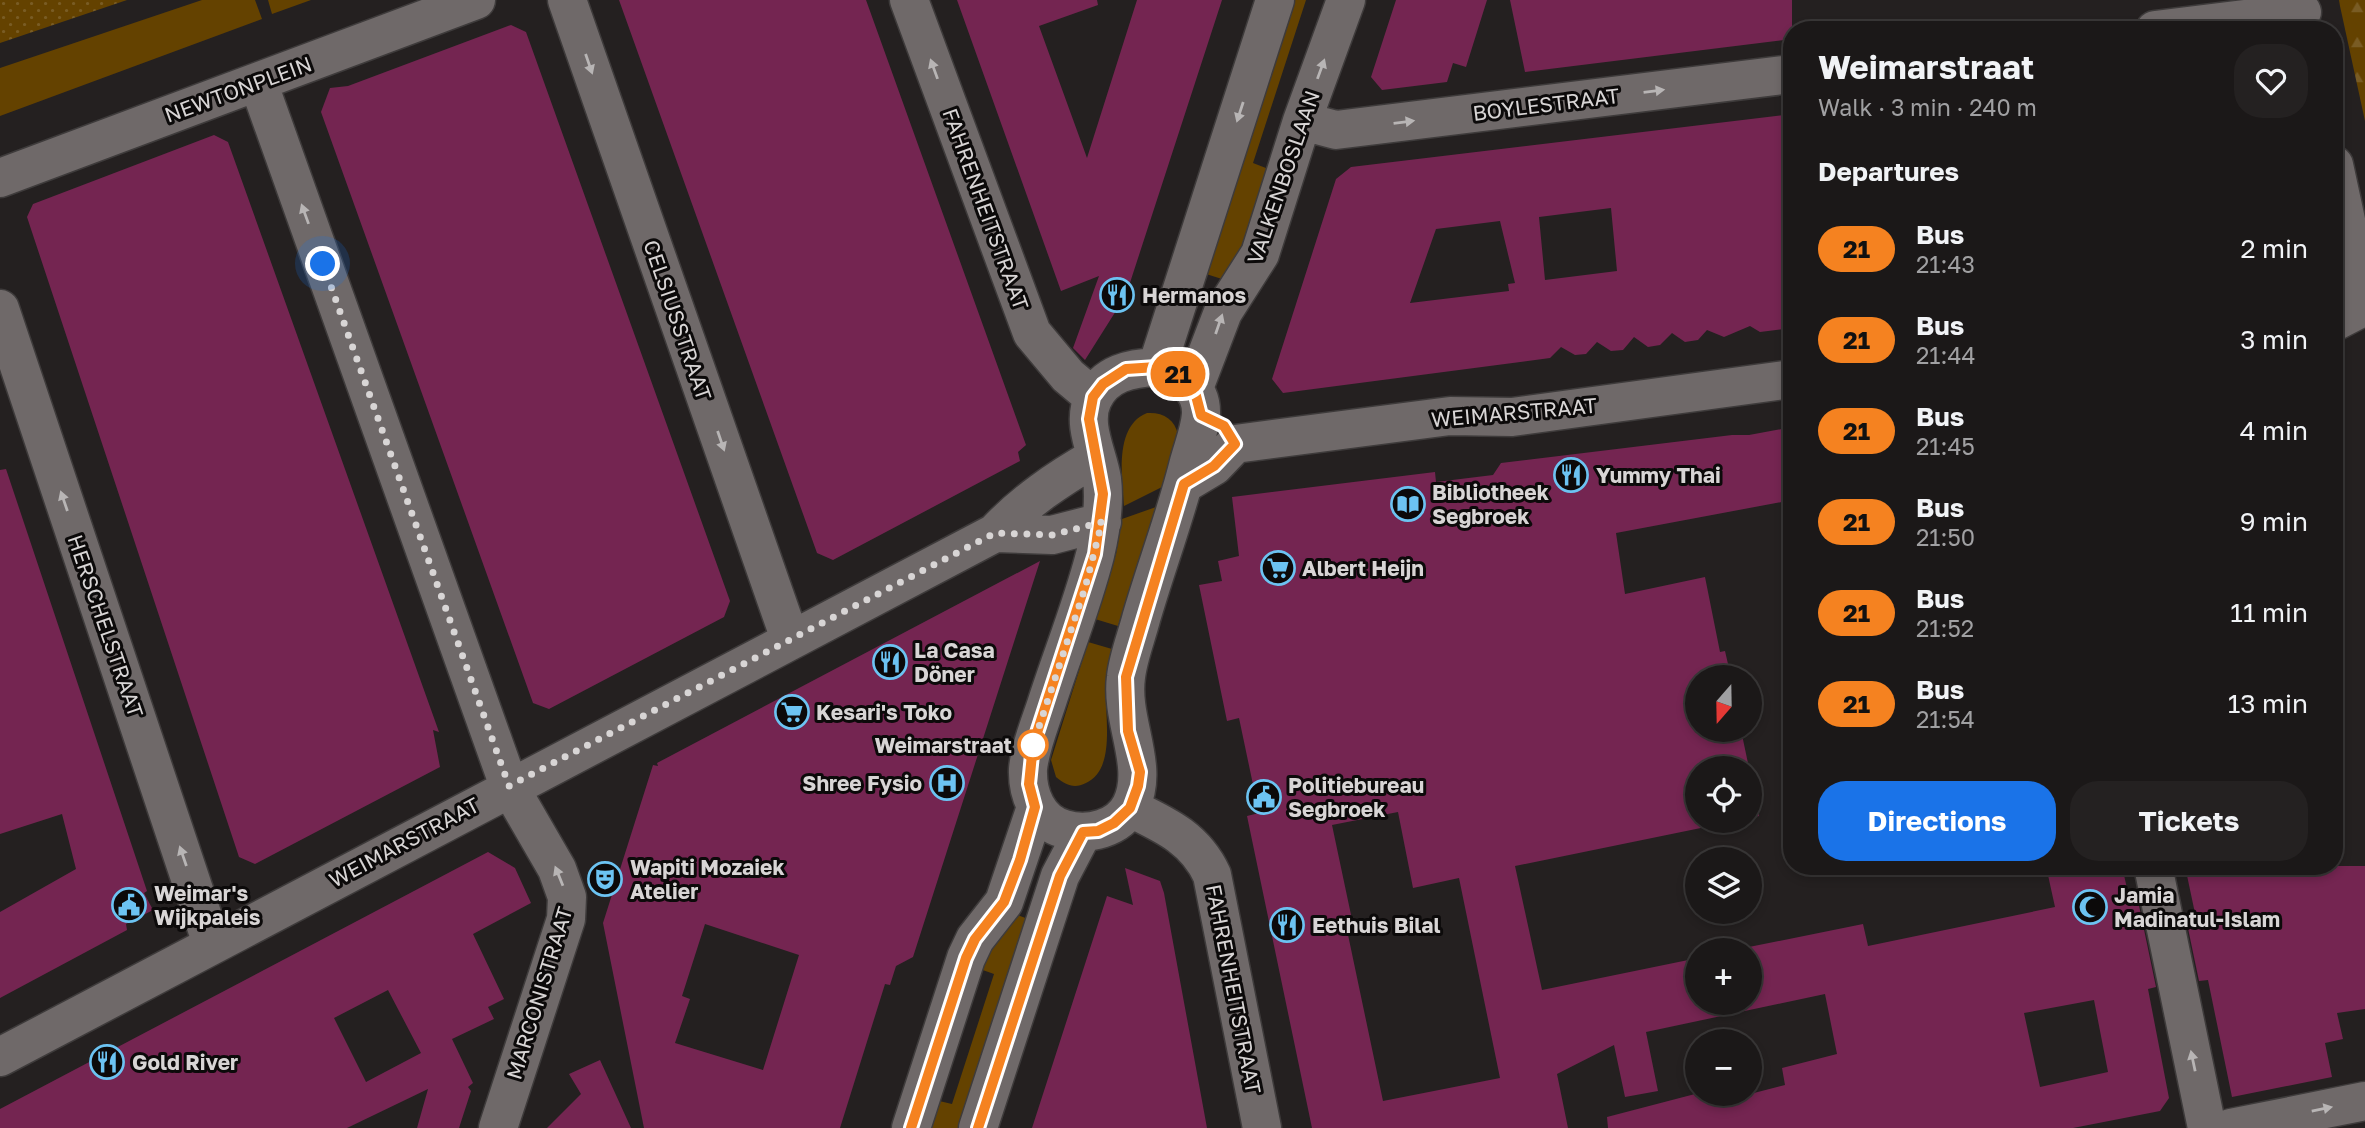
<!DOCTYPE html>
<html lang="en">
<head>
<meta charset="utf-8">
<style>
	:root { --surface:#1b1818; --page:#242121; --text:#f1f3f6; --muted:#a0a0a2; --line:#393737; --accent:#1a73e8 }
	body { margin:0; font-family:"Golos Text",sans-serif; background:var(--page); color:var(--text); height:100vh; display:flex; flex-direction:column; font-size:26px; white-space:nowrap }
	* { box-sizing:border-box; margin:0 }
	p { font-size:23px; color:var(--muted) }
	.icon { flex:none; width:38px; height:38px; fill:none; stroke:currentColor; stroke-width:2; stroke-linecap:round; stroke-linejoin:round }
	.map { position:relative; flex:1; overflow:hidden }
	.details { position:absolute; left:1783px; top:21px; width:560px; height:854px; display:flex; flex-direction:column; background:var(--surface); border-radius:28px; box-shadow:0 4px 10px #0003,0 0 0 2px var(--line) }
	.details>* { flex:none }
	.badge { padding:0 14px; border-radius:23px; font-size:24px; line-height:46px }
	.needle { width:46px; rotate:200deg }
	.tools { position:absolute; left:1685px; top:665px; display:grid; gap:14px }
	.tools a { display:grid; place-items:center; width:77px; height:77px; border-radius:50%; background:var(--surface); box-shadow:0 4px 10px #0003,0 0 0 2px var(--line); font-size:35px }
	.you { position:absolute; width:35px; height:35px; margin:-18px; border:5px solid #fff; border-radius:50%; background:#1a73e8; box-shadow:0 0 0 10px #1a73e833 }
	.map>.badge { position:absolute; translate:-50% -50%; box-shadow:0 0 0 4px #fff }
	h2 { padding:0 35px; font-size:26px; line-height:63px }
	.round { display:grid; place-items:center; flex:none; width:74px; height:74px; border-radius:28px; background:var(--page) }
	.head { display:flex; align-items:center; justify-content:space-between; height:119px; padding:0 35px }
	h1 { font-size:33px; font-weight:700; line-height:52px }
	.action { display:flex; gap:14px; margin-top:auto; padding:14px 35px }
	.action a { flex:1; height:80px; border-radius:28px; background:var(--accent); color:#fff; font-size:28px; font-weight:700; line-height:80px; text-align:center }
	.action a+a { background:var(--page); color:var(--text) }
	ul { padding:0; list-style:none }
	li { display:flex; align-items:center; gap:21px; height:91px; padding:0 35px }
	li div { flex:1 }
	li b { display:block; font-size:26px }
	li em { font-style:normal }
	li .badge { min-width:77px; font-weight:700; text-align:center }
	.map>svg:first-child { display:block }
</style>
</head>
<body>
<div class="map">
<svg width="2365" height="1128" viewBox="0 0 2365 1128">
	<defs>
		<pattern id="forest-firs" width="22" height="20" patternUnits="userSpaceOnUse" patternTransform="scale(1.75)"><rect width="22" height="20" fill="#644200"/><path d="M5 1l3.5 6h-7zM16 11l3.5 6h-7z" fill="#795c24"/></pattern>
		<pattern id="park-dots" width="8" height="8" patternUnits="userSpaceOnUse" patternTransform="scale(1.75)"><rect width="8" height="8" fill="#644200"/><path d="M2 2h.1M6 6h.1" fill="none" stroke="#795c24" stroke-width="1.8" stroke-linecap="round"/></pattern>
	</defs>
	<rect width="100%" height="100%" fill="#242020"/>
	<path fill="#644200" d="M202 0H255L262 19 0 116V68Z
		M268 0H311L272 14Z
		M1291 0H1306L1253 163 1271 170 1250 238 1225 280 1203 273Z
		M1147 413C1163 412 1175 419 1178 435L1164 486 1124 506C1122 477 1114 426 1147 413Z
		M1156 507 1118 626 1095 619 1116 554 1122 519Z
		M1088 642 1112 649C1109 662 1106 674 1106 687 1104 713 1117 769 1086 783 1074 789 1066 785 1056 777L1051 760Z
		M1012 913 1031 920 965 1128H926L935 1100 952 1104 994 974 977 968Z"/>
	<path fill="url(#forest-firs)" d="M2339 0H2365V121L2340 6Z"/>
	<path fill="url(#park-dots)" d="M0 0H127L0 43Z"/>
	<path fill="#742551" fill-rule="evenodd" d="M619 0H866L1026 445 1018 452 1020 461 833 560 817 553Z
		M957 0H1097L1098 5 1039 26 1087 158 1137 0H1222L1126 295 1085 360 1073 348 1099 276 1061 291Z
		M1396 0H1487L1466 67 1453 63 1447 82 1382 90 1371 77Z
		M1510 0H1792V39L1525 72Z
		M511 25 526 32 730 601 724 617 549 709 533 703 321 112 330 88 348 86Z
		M1792 114V328L1760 332 1750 326 1724 337 1707 330 1698 340 1685 342 1672 333 1660 345 1648 347 1634 337 1623 350 1611 351 1597 342 1586 354 1575 355 1561 347 1550 358 1283 393 1272 379 1336 179 1351 167ZM1611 208 1617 271 1545 280 1539 217ZM1500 221 1515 283 1508 284 1509 291 1410 303 1436 229Z
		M214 135 228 142 439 732 433 730 440 767 255 864 239 857 27 217 33 204Z
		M1787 428 1792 450V500L1616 533 1625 594 1705 577 1720 652 1725 651 1731 677H1698V730H1741L1749 768H1698V821H1735L1515 866 1542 990 1698 958V1003H1750V950H1734L1863 924 1868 946 2055 907 2046 866H2122L2128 893 2137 896 2156 987 2148 989 2169 1098 2160 1111 2073 1128H1608L1607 1117 1695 1094H1750L1785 1085 1782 1068 1837 1054 1825 994 1646 1032 1658 1091 1625 1097 1614 1045 1557 1074 1568 1128H1312L1247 816 1259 813 1239 718 1227 721 1199 585 1222 581 1218 561 1239 556 1232 497 1435 472 1436 482 1493 475 1501 463 1732 435H1749ZM1398 812 1413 888 1459 878 1500 1078 1383 1101 1347 930 1354 929 1332 825ZM2094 1000 2108 1072 2040 1087 2024 1013Z
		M6 469 147 891 144 893 153 910 126 924 127 930 0 998V912L76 869 62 814 0 834V470Z
		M1040 561 913 957 896 966 890 985 885 984 840 1128H644L603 923 653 765 658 766 657 763ZM705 924 799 955 763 1070 675 1043 690 999 682 996Z
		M1750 772 1759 816 1750 818Z
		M488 852 515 868 531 903 473 934 504 999 488 1007 494 1019 452 1039 473 1083 468 1087 471 1091 459 1128H417L428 1089 347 1128H0V1109ZM388 990 421 1053 366 1082 334 1018Z
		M2185 866H2365V1009L2337 1013 2343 1039 2325 1043 2332 1077 2232 1097 2208 980 2199 981 2185 914 2196 918Z
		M1125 868 1160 881 1164 893 1207 1128H1032L1107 896 1133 905Z
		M600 1060 631 1128H547L581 1094 569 1074Z"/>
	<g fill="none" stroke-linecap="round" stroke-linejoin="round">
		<g stroke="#3e3b3b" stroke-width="41">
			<path id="minor" d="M567 0 790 639
				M909 0 1032 333 1068 376 1093 397
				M2155 30 2302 12
				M258 82 509 786 557 869 567 897 566 919 498 1128
				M1302 121 1336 130 1792 74
				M2334 165 2365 308
				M0 178 476 0
				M0 309 212 944
				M2334 322 2365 306
				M1157 367C1180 375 1202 386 1201 414 1200 430 1193 447 1189 462 1176 515 1156 567 1141 619 1136 638 1128 658 1126 677 1120 721 1150 766 1131 805 1119 829 1088 836 1064 829 1038 822 1027 794 1028 769 1030 748 1039 726 1046 705 1062 655 1082 606 1095 555 1101 530 1105 504 1102 479 1098 454 1081 424 1093 399 1105 373 1131 368 1157 367Z
				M1157 367 1275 0
				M1194 388 1223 312 1260 254 1302 121 1346 0
				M1184 484 1214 466 1235 444 1450 416 1512 417 1792 379
				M995 533 1052 535 1102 522
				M1130 808C1165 825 1195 838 1212 875L1262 1128
				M2153 866 2207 1128
				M0 1057 995 533C1025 501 1058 479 1096 457
				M911 1128 966 958 975 939 1004 902 1036 807
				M978 1128 1060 876 1083 832
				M2231 1128 2365 1101"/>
		</g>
		<use href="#minor" stroke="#6f6969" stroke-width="38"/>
	</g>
	<defs><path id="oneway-solid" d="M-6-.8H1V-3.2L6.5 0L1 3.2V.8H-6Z" transform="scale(1.75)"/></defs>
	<g fill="#b8b5b5">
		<use href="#oneway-solid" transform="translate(589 64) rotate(71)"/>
		<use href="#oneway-solid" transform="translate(934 69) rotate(-110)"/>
		<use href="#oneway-solid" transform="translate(1321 69) rotate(-70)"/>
		<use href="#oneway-solid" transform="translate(1654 91) rotate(-7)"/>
		<use href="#oneway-solid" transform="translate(1240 112) rotate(108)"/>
		<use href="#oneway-solid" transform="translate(1404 122) rotate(-7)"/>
		<use href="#oneway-solid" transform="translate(305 214) rotate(-110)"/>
		<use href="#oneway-solid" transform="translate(1219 324) rotate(-71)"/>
		<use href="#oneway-solid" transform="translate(721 441) rotate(71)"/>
		<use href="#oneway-solid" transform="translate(64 501) rotate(-109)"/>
		<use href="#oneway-solid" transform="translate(183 856) rotate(-109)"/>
		<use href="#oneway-solid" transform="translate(559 876) rotate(-112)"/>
		<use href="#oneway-solid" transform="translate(2193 1061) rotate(-102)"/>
		<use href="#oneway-solid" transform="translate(2322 1109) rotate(-12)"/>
	</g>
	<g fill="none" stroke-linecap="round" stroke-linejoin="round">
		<g stroke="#fff" stroke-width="16">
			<path id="line" d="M911 1128 966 958 975 939 1004 902 1020 860 1035 807 1029 784 1033 745 1095 554 1103 494 1089 419 1093 397 1103 384 1126 369 1157 367 1178 374 1194 388 1201 415 1224 426 1235 444 1214 466 1184 484 1126 677 1128 731 1140 772 1138 786 1130 808 1114 823 1098 831 1083 832 1060 876 978 1128"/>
		</g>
		<use href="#line" stroke="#f58220" stroke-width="10"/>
		<path stroke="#d8d5d5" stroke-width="7" stroke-dasharray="0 12.6" d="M323 264 509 786 995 533 1052 535 1102 522 1085 588 1033 745"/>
	</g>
	<defs>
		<g id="restaurant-ring" transform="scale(1.75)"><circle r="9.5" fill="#0c0a0a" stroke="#6cc3f2" stroke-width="1.5"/><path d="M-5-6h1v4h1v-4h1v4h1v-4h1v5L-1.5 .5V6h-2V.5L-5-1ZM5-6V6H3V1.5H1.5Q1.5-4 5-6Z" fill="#6cc3f2"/></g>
		<g id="library-ring" transform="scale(1.75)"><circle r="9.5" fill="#0c0a0a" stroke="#6cc3f2" stroke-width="1.5"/><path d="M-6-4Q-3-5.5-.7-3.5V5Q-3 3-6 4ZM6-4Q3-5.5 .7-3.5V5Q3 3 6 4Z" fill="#6cc3f2"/></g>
		<g id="supermarket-ring" transform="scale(1.75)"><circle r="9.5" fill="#0c0a0a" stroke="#6cc3f2" stroke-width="1.5"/><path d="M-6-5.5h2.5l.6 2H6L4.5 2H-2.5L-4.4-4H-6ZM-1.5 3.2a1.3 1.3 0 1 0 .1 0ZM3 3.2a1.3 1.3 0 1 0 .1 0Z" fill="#6cc3f2"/></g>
		<g id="hospital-ring" transform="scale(1.75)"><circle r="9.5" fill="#0c0a0a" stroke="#6cc3f2" stroke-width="1.5"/><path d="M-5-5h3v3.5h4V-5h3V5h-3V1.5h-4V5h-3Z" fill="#6cc3f2"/></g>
		<g id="civic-ring" transform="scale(1.75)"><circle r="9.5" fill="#0c0a0a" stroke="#6cc3f2" stroke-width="1.5"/><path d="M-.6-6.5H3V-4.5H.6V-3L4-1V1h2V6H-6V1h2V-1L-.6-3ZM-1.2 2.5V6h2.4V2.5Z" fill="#6cc3f2"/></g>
		<g id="theatre-ring" transform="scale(1.75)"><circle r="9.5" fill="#0c0a0a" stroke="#6cc3f2" stroke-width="1.5"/><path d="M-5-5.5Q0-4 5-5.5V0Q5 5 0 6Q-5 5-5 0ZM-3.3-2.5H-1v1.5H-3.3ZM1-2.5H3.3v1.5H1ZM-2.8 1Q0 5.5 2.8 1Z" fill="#6cc3f2"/></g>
		<g id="mosque-ring" transform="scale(1.75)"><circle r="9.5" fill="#0c0a0a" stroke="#6cc3f2" stroke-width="1.5"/><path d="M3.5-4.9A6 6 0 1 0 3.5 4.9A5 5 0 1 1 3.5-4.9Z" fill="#6cc3f2"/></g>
	</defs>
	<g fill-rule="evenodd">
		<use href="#restaurant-ring" x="1117" y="295"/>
		<use href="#restaurant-ring" x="1571" y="475"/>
		<use href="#library-ring" x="1408" y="504"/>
		<use href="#supermarket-ring" x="1278" y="568"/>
		<use href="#restaurant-ring" x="890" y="662"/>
		<use href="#supermarket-ring" x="792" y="712"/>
		<use href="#hospital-ring" x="947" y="783"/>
		<use href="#civic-ring" x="1264" y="797"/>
		<use href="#theatre-ring" x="605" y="879"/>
		<use href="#civic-ring" x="129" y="905"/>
		<use href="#mosque-ring" x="2090" y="907"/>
		<use href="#restaurant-ring" x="1287" y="925"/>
		<use href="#restaurant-ring" x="107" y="1062"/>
	</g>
	<circle fill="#fff" stroke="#f58220" stroke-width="3.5" cx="1033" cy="745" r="14"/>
	<g text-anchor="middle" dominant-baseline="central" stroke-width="6" stroke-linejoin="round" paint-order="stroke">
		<g font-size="21" fill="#d8d5d5" stroke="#0c0a0a">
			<text transform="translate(238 89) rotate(-20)">NEWTONPLEIN</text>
			<text transform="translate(1546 104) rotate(-7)">BOYLESTRAAT</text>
			<text transform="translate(1283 177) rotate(-71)">VALKENBOSLAAN</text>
			<text transform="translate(986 209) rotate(70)">FAHRENHEITSTRAAT</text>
			<text transform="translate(678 320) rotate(71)">CELSIUSSTRAAT</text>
			<text transform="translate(1514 412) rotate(-5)">WEIMARSTRAAT</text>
			<text transform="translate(106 626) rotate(71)">HERSCHELSTRAAT</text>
			<text transform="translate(404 842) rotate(-28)">WEIMARSTRAAT</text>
			<text transform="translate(1234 989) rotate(79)">FAHRENHEITSTRAAT</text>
			<text transform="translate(539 993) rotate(-73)">MARCONISTRAAT</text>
		</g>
		<g font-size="21" font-weight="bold" fill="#d8d5d5" stroke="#0c0a0a" text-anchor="start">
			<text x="1142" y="295">Hermanos</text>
			<text x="1596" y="475">Yummy Thai</text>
			<text x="1432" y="492">Bibliotheek<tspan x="1432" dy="24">Segbroek</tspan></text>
			<text x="1302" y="568">Albert Heijn</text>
			<text x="914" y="650">La Casa<tspan x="914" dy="24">Döner</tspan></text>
			<text x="816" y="712">Kesari's Toko</text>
			<text x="922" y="783" text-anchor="end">Shree Fysio</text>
			<text x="1288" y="785">Politiebureau<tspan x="1288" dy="24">Segbroek</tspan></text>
			<text x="630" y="867">Wapiti Mozaiek<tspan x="630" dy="24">Atelier</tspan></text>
			<text x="154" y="893">Weimar's<tspan x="154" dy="24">Wijkpaleis</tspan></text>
			<text x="2114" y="895">Jamia<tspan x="2114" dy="24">Madinatul-Islam</tspan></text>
			<text x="1312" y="925">Eethuis Bilal</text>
			<text x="132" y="1062">Gold River</text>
		</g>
		<g font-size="21" font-weight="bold" fill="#d8d5d5" stroke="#0c0a0a" text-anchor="end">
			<text x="1012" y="745">Weimarstraat</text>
		</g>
	</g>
</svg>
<div class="tools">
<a><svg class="needle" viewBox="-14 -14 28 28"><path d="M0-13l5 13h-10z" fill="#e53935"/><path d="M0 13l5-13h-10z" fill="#a0a0a2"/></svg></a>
<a><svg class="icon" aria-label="locate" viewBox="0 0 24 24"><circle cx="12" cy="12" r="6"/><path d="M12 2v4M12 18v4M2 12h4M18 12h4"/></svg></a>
<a><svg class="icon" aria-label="layers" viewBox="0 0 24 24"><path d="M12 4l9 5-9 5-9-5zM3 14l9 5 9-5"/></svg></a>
<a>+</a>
<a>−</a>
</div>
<div class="you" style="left:323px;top:264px"></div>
<b class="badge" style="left:1178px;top:374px;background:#f58220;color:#111">21</b>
<section class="details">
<div class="head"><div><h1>Weimarstraat</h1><p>Walk · 3 min · 240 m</p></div><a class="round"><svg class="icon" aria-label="heart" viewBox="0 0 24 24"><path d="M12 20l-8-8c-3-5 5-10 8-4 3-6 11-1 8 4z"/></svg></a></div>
<h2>Departures</h2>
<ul>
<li><span class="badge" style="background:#f58220;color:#111">21</span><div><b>Bus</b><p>21:43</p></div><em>2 min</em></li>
<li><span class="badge" style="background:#f58220;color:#111">21</span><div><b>Bus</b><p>21:44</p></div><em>3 min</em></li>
<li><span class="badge" style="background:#f58220;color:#111">21</span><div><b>Bus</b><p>21:45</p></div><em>4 min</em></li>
<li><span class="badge" style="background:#f58220;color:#111">21</span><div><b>Bus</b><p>21:50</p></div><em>9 min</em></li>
<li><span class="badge" style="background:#f58220;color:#111">21</span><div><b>Bus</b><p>21:52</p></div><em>11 min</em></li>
<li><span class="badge" style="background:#f58220;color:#111">21</span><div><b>Bus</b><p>21:54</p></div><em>13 min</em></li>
</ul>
<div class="action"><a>Directions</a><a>Tickets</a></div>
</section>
</div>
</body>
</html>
